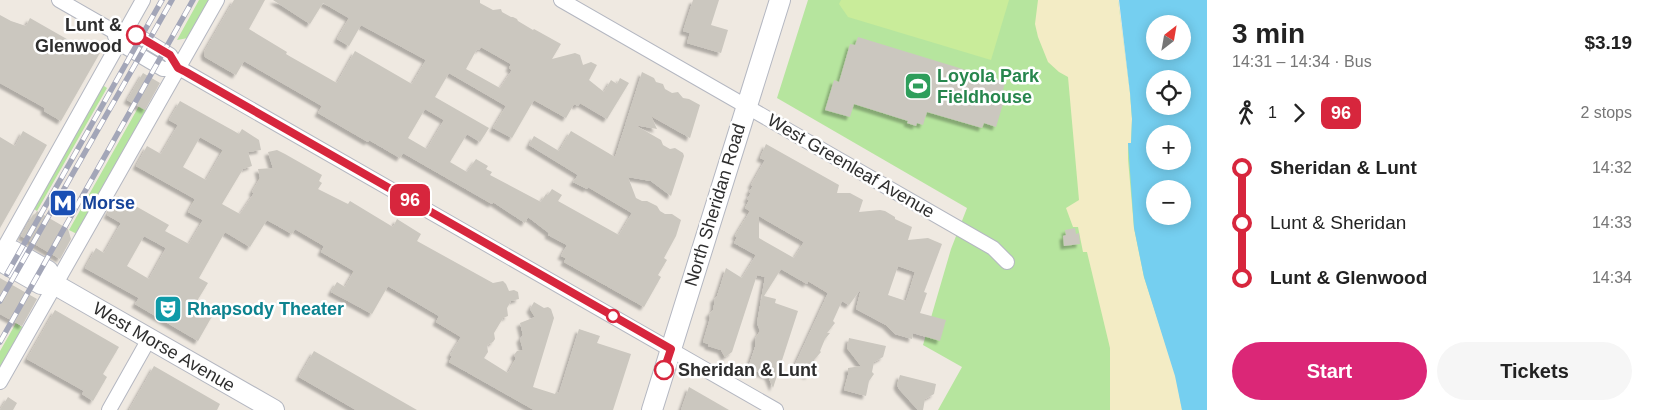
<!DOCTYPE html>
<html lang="en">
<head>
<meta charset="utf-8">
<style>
	:root { --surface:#fff; --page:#f6f6f6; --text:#222; --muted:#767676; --accent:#db2777 }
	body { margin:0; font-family:Helvetica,sans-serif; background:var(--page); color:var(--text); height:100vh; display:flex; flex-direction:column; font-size:19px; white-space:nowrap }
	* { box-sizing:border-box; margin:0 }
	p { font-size:16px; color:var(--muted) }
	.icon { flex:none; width:28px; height:28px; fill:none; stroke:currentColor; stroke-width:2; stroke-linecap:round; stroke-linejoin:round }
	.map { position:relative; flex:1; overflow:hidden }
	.drawer { display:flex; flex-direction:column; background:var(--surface); width:450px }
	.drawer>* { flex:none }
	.badge { padding:0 10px; border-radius:8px; font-size:18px; line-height:32px }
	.needle { width:32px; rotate:31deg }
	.buttons { position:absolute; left:1146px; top:15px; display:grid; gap:10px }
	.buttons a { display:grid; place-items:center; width:45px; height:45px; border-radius:50%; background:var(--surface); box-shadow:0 2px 12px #0003; font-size:25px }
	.map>.badge { position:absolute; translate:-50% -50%; box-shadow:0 0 0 2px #fff }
	.legs { display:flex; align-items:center; gap:8px; height:55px; padding:0 25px; font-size:16px }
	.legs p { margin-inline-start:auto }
	.overview { display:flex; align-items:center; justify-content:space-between; height:85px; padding:0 25px }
	h1 { font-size:28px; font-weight:800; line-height:38px }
	.cta { display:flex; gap:10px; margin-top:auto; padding:10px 25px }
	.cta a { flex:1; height:58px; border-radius:30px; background:var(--accent); color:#fff; font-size:20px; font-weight:800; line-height:58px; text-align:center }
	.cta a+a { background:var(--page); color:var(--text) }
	ul { padding:0 25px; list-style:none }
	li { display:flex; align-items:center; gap:18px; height:55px; font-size:19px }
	li i { display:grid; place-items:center; width:8px; height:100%; margin:0 6px; background:currentColor }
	li i::after { content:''; width:12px; height:12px; margin:-6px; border:4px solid; border-radius:50%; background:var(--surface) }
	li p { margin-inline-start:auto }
	li:first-child i { background:linear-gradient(#0000 50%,currentColor 0) }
	li:last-child i { background:linear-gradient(currentColor 50%,#0000 0) }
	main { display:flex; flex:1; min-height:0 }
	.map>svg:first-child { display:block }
</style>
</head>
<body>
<main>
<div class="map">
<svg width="1207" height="410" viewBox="0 0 1207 410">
	<defs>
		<filter id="shadow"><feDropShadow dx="-3.5" dy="3.5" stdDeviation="1" flood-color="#0004"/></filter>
	</defs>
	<rect width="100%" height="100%" fill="#efe9e1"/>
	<path fill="#b6e59e" d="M199 0H210L188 38 177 40Z
		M808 0H1118L1130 93 1182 410H938L962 367 923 345 951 249 967 208 777 98Z
		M101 84 107 88 37 211 31 207Z
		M139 106 146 110 77 234 69 230Z
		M16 323 24 328 0 370V351Z"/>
	<path fill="#f3ecc5" d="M1038 0H1118L1130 93 1132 119 1131 143H1128V159L1134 228 1144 277 1176 376 1182 410H1110V348L1087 252H1083L1078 227H1073L1066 208 1079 200 1068 77 1059 72 1048 62 1038 37 1035 24Z"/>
	<path fill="#c9ec9a" d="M841 0H1009L991 60 848 17 839 4Z"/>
	<path fill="#75cff0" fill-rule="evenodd" d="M1119 0H1207V410H1182L1175 376 1144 277 1134 228 1128 143H1131L1132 119 1130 93ZM1155 24H1182V51H1155ZM1155 79H1182V106H1155ZM1155 134H1182V161H1155ZM1155 189H1182V216H1155Z"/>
	<path fill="#cbc7bf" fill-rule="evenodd" filter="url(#shadow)" d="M234 0H265L249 29 287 52 286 54 291 57 337 83 355 51 412 84 426 60 361 25 349 46 337 39 349 18 323 3 310 24 273 0H480V3L493 10 501 9 502 12 511 17H513L517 19 518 21 533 30 534 29 561 44 552 59 575 53 580 55 583 65 591 62 597 65 589 80 604 92 611 80 617 84 620 78 629 83 607 119 580 103 578 106 574 104 566 118 534 100 512 138 493 128 506 106 449 73 435 97 489 128 480 142 467 134 450 162 467 172 476 159 488 166 486 169 492 172 490 175 541 202 546 194 548 195 552 189 562 195 558 201 619 235 632 213 588 187 587 189 573 182 578 175 529 145 534 136 559 151 571 131 615 157 642 72 654 78 656 82 663 84 665 89 672 93 678 92 683 98 689 99 700 105 690 138 651 116 657 129 635 125 661 140 663 145 670 149 675 148 683 153 684 156 671 196 651 181 628 177 636 198 642 201H647L657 206 660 211 665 214H672L681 220 676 236 664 258 667 260 658 275 661 277 644 307 564 262 566 258 561 256 567 245 548 235 549 233 528 217 525 223 493 202 492 204 403 153 400 158 369 140 368 142 318 113 322 106 244 61 236 75 205 57 204 52ZM481 47 511 64 509 68 512 70 500 88 466 69 477 49 479 50ZM425 109 444 120 427 149 408 138Z
		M693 0H719L711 25 728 30 721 53 687 43 690 33 683 31Z
		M0 15 11 21 26 26 30 18 79 46 82 41 101 51 61 121 44 111 45 108 0 83Z
		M858 37 1005 82 1003 90 1007 91 996 127 984 123 982 128 927 112 923 125 917 123 916 126 907 123 908 121 854 104 850 117 825 110 834 80 839 82 850 44 855 45Z
		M143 73 160 83 145 110 127 100Z
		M180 101 234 131 239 134 242 129 259 140 261 150 248 152 252 166 243 169 222 204 240 214 254 193 252 192 260 178 258 169 273 168 268 152 277 150 285 154 322 175 319 181 322 183 318 189 348 204 350 201 393 227 397 219 421 234 417 241 493 283 503 281 506 284 509 291 514 290 518 292 519 299 511 301 507 308 508 316 503 318 494 333 495 339 493 342 487 345 488 352 484 358 508 373 516 358 514 355 517 351 523 350 520 339 523 335 520 323 535 317 530 309 534 302 544 308 548 307 551 309 554 318 533 387 555 394 556 392 559 393 579 329 600 336 597 343 631 354 613 410H534L449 362 452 356 450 355 461 337 436 322 439 316 388 286 372 314 348 301 331 292 337 282 345 287 354 271 321 252 324 246 295 229 292 234 267 220 250 247 225 232 199 278 208 283 197 301 215 311 198 341 135 304 139 298 85 268 96 248 104 253 121 223 107 215 118 196 169 225 165 231 189 244 203 220 188 212 195 199 136 166 147 146 161 154 178 125 169 120ZM200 137 223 150 206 180 183 167ZM144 236 166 248 149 279 127 266Z
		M23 131 47 145 0 228V137L15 146Z
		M766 144 839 185 837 193H850L863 200 859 212 880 210 885 211 895 217V219L912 227 908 240 928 238 942 244 924 292 927 293 920 313 946 320 940 341 913 333 912 339 895 334 886 325 856 309 861 289 849 305 842 301 833 321 835 323 827 333H830L825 339 820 351 821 352 814 360 816 364 808 376 793 369 828 293 808 281 807 284 781 269 764 296 776 299 775 303 798 311 773 388 768 376 748 368 755 347V339L760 331 757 323 765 277 757 275 732 352 725 357 721 350 708 346V344L703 342 710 318 709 314 713 310 714 305V299L717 296 726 268 742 278 756 255 734 243 737 237 735 236 750 211 745 208 749 200 747 199 751 193 749 192 753 186 751 185 765 160 760 158ZM759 216 804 242 794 258 759 238ZM898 266 915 272 906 301 888 295Z
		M37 211 68 229 71 239 60 259 21 236 33 215 35 214Z
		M1075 228 1076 234 1079 233 1080 244 1064 246 1063 236 1066 235 1065 230Z
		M0 278 37 299 22 326 0 314Z
		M55 310 119 347 103 374 107 377 93 401 82 394 84 391 27 359Z
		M849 338 886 346 883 357 874 362 872 372 874 374 869 381 866 396 844 390 848 375V368L861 366 847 348Z
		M314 351 417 410H356L299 377Z
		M154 366 220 404 217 410H129Z
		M900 375 936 384 934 394 925 399 923 410H918L899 389 897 385Z
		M689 387 729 410H681Z
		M8 397 17 403 13 410H0Z"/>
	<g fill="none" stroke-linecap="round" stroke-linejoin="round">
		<g stroke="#b4b7c1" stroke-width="16">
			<path id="street" d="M59 0 113 31 127 29 170 55 178 68 186 72 776 410
				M561 0 993 248 1007 262
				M115 36 119 43 163 69 178 68
				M0 255 143 0
				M0 382 217 0
				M109 410 149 339"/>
		</g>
		<g stroke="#b4b7c1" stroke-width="22">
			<path id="secondary" d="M0 253 6 264 41 284H54L274 410
				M1 254 13 251 48 271 54 284
				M652 410 780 0"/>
		</g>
		<use href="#street" stroke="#fff" stroke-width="14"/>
		<use href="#secondary" stroke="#fff" stroke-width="20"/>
		<g stroke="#a3a6b8" stroke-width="5.5">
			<path id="rail" d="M7 274 162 0
				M0 301 172 0
				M0 342 193 0"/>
		</g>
		<use href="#rail" stroke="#fff" stroke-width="4" stroke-dasharray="11" stroke-linecap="butt"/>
	</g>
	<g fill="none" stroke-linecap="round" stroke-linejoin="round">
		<g stroke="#fff" stroke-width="11">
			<path id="line-1" d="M136 35 170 55 178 68 186 72 671 349 664 370"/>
		</g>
		<use href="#line-1" stroke="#d7263d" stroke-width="8"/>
	</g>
	<defs>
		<g id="stadium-square" transform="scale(1.4375)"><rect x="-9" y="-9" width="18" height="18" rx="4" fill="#2e9e5b" stroke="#fff"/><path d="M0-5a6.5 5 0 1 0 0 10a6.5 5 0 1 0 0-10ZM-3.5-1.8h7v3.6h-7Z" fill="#fff"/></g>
		<g id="metro-square" transform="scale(1.4375)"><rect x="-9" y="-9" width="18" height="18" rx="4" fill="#1a4fb4" stroke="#fff"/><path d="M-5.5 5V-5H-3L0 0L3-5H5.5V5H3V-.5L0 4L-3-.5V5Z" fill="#fff"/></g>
		<g id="theatre-square" transform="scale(1.4375)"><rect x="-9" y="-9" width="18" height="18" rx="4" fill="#0f9aa8" stroke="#fff"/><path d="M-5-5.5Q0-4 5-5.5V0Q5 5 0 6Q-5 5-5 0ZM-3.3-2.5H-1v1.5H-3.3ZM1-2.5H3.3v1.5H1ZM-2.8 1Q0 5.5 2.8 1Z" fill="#fff"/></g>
	</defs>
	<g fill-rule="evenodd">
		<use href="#stadium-square" x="918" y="86"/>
		<use href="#metro-square" x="63" y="203"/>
		<use href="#theatre-square" x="168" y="309"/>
	</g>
	<g fill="#fff" stroke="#d7263d" stroke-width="2.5">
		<circle cx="136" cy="35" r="9"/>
		<circle cx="613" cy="316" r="6"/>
		<circle cx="664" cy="370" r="9"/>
	</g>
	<g text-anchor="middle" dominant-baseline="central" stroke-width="5" stroke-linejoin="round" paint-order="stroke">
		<g font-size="18" font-weight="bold" fill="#2e2e2e" stroke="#fff" text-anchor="end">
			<text x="122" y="25">Lunt &amp;<tspan x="122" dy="21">Glenwood</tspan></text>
			<text x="678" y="370" text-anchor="start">Sheridan &amp; Lunt</text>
		</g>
		<g font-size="18" font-weight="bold" fill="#27864d" stroke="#fff" text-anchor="start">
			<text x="937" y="76">Loyola Park<tspan x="937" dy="21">Fieldhouse</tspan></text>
		</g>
		<g font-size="18" fill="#2e2e2e" stroke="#fff">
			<text transform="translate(851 166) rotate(30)">West Greenleaf Avenue</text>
			<text transform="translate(715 205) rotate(-73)">North Sheridan Road</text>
			<text transform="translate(164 347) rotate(30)">West Morse Avenue</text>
		</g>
		<g font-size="18" font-weight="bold" fill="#164399" stroke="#fff" text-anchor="start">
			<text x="82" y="203">Morse</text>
		</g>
		<g font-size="18" font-weight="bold" fill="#0d838f" stroke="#fff" text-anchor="start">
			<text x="187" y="309">Rhapsody Theater</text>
		</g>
	</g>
</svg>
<div class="buttons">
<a><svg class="needle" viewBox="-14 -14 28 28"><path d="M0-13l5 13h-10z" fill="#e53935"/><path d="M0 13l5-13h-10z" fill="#767676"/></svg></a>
<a><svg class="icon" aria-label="locate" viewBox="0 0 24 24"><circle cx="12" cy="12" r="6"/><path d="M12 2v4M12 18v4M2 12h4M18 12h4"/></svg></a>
<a>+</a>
<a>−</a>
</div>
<b class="badge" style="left:410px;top:200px;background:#d7263d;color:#fff">96</b>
</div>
<section class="drawer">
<div class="overview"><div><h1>3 min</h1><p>14:31 – 14:34 · Bus</p></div><b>$3.19</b></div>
<div class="legs"><svg class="icon" aria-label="walk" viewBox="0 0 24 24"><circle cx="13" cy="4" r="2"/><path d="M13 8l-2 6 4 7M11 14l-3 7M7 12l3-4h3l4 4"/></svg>1<svg class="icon" aria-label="forward" viewBox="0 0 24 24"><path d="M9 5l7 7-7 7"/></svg><b class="badge" style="background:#d7263d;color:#fff">96</b><p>2 stops</p></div>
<ul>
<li><i style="color:#d7263d"></i><b>Sheridan &amp; Lunt</b><p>14:32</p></li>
<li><i style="color:#d7263d"></i><span>Lunt &amp; Sheridan</span><p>14:33</p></li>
<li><i style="color:#d7263d"></i><b>Lunt &amp; Glenwood</b><p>14:34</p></li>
</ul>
<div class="cta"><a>Start</a><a>Tickets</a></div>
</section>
</main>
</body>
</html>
